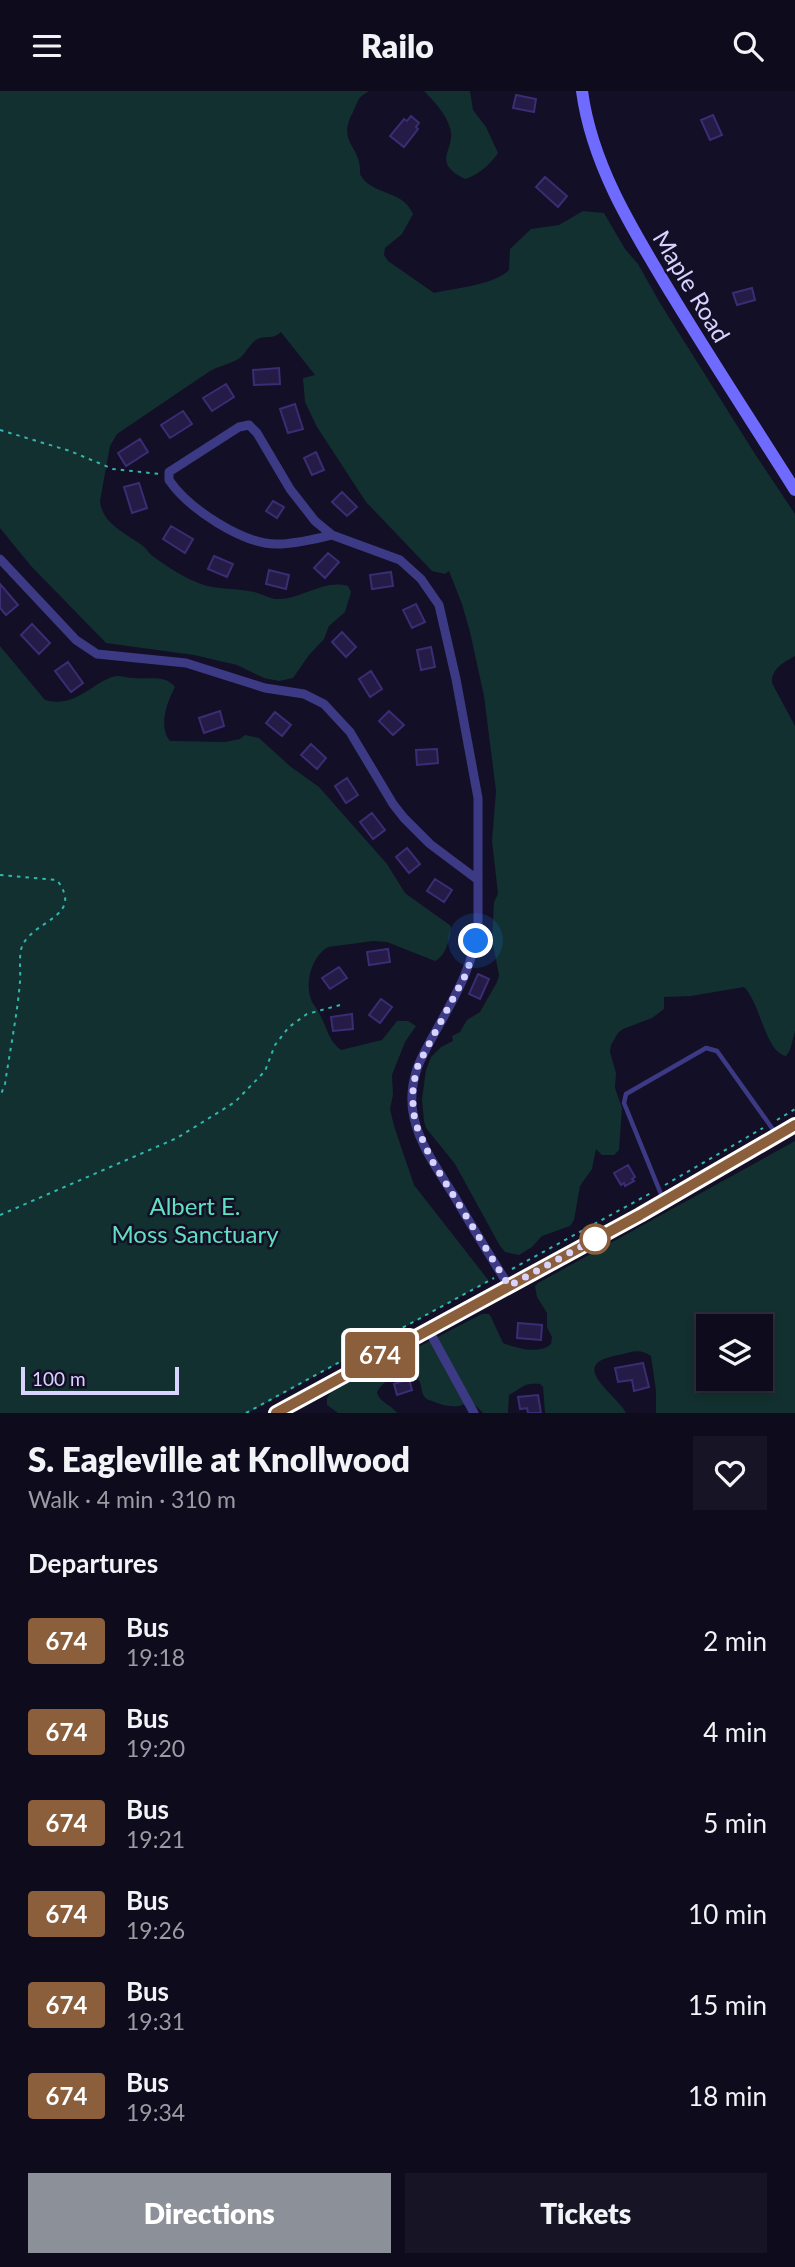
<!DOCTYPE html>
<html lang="en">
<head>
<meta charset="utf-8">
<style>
	:root { --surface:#0e0b1c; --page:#171425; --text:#f1f3f6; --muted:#9b9ba3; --line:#2e2b3b; --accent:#8c9099 }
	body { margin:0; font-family:Lato,sans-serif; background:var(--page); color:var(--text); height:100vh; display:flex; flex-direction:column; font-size:26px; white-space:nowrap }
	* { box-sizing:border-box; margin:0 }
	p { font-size:23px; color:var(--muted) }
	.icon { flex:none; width:38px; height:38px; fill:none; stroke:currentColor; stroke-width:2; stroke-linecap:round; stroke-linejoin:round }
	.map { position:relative; height:1322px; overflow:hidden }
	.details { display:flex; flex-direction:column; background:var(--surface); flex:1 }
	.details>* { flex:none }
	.badge { padding:0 14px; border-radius:5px; font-size:24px; line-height:46px }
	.buttons { position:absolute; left:696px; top:1223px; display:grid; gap:14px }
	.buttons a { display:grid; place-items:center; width:77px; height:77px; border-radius:0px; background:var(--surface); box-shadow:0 4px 10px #0003,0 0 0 2px var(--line); font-size:35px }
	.scale { position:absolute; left:21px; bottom:18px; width:158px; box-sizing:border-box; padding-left:7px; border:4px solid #d9d4ff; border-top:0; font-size:19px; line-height:24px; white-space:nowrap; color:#d9d4ff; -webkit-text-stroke:5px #130f26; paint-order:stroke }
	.you { position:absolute; width:35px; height:35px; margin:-18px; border:5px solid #fff; border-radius:50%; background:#1a73e8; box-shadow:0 0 0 10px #1a73e833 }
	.map>.badge { position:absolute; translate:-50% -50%; box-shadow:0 0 0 4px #fff }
	h2 { padding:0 28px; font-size:26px; line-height:63px }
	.round { display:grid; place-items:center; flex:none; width:74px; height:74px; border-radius:0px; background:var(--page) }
	.summary { display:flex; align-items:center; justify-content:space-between; height:119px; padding:0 28px }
	h1 { font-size:33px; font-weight:800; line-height:52px }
	.action { display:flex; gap:14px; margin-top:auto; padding:14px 28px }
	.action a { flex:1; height:80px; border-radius:0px; background:var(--accent); color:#fff; font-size:28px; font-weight:800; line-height:80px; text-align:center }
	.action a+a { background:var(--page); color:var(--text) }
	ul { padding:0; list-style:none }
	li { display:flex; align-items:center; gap:21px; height:91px; padding:0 28px }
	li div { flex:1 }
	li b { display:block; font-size:26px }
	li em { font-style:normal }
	li .badge { min-width:77px; font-weight:700; text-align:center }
	header { display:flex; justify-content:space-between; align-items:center; height:91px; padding:0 28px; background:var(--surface); font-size:32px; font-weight:800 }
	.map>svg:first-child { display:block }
</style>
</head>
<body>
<header><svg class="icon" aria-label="menu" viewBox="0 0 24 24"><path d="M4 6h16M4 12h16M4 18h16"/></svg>Railo<svg class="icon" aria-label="search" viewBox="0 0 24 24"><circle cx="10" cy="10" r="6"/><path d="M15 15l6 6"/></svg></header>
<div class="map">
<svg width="795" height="1322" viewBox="0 0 795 1322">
	<rect width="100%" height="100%" fill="#130f26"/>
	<path fill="#12302f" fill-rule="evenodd" d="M0 0H369C357 7 359 9 353 21 336 53 362 54 360 83 371 105 403 98 413 123L402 143 385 157 384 164 388 170 434 202C455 197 494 194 509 179L510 158 531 138 559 134 583 120 604 122 625 158 638 173 660 212 755 363 795 423V565C784 571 771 578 772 592L795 635V940L790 959 786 965C765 961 761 913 744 896L691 905 664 906V918L652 927 623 938 618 942 611 954 610 961 616 982 615 997 622 1017 619 1059 614 1064H602L596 1058 592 1078 580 1095 574 1129 570 1135 542 1145 532 1156 519 1164 505 1161 500 1155 455 1073 426 1037 424 1030 422 1008 426 979 431 966 441 956 453 950 452 945 460 941 467 929 480 921 497 891 499 884 492 848 494 811 498 803 492 750 496 700 484 605 470 541 462 513 449 480 445 483 432 480 366 411 317 336 305 311 303 287 315 284 281 241C273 248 269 245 260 247 251 250 247 261 240 267 233 272 219 275 210 280L117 343 110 355 100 410C102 433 126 442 143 455 147 458 149 463 154 466 167 476 185 487 201 493 218 499 237 497 254 501 263 503 271 509 280 508 303 507 324 488 348 495L351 501 345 521 329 535 324 548 309 564 293 587 279 590 264 587 237 574 194 564 106 552 31 475 0 437Z
		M424 0H470L473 19 486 36 498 62C492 72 477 85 465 88 429 70 457 59 450 37 446 23 434 10 424 0Z
		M0 555 45 609C77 618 93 589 117 585 122 585 128 587 133 587 148 589 165 583 175 596 167 611 158 635 170 650L225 651 240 648 245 644 259 647 291 676 319 696 387 773 405 802 451 835C450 848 446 865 435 870L387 851 373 850 328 856C311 866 304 893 312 911 315 916 319 920 321 926 328 939 328 949 341 959L382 949 397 930H408L416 935 405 951 392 984 393 1004 390 1018 394 1035 414 1094 489 1190 248 1322H0Z
		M795 1050V1322H656V1300L651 1265C639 1257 632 1261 619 1264 564 1273 617 1303 626 1322H545L543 1296 540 1293C522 1292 523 1297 509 1304L508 1322H483C467 1303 466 1318 450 1315 444 1315 435 1311 429 1309 419 1305 424 1294 417 1287 405 1276 382 1289 377 1302 380 1312 392 1314 397 1322H338L327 1314V1307L331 1301 482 1223H489L491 1226 503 1252C517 1257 539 1264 551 1253L552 1246 547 1236V1222L537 1206 535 1195 538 1192ZM709 1236H761V1288H709Z"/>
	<path fill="#241b47" stroke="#3b2d73" stroke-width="2" d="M516 4 536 8 534 21 513 17Z
		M713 24 722 44 710 49 701 29Z
		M411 25 419 32 416 36 418 38 404 56 390 45 404 28 407 30Z
		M545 86 567 105 558 116 536 96Z
		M752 197 755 209 737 214 733 202Z
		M279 277 280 293 254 294 253 279Z
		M226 293 234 306 212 320 203 307Z
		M295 313 303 338 288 342 280 318Z
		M183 320 192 333 170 347 161 334Z
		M140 348 148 361 126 375 118 362Z
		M316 361 324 379 312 384 304 367Z
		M139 392 147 417 132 422 124 396Z
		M342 401 357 416 347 425 332 411Z
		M273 410 284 416 277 427 266 420Z
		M171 435 193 448 185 462 163 448Z
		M328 462 339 471 325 487 314 477Z
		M214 465 233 473 227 486 208 478Z
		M269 479 289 484 286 498 266 493Z
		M391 481 393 495 372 498 370 484Z
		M0 493 18 514 6 524 0 517Z
		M416 513 425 531 412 537 403 519Z
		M32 533 50 552 39 563 21 544Z
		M342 541 356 556 346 566 332 551Z
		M431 556 435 576 421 579 417 559Z
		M68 571 83 592 71 601 55 580Z
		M371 580 382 598 370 606 359 588Z
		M220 620 224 635 204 642 199 627Z
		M389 620 404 634 393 644 379 630Z
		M275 621 291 634 282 645 266 632Z
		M311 653 326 667 317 678 301 664Z
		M437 658 438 672 417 674 416 659Z
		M347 687 358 704 346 712 335 695Z
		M372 722 385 739 373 748 360 731Z
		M407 757 420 773 409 782 396 766Z
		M435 788 452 799 444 811 427 800Z
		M388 858 390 871 369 874 367 861Z
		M339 876 347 887 330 898 322 887Z
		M478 883 489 888 480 908 469 903Z
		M381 908 392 916 380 932 369 924Z
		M352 923 353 938 333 940 331 926Z
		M628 1074 635 1086 632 1088 634 1090 625 1095 624 1092 621 1094 614 1082Z
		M518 1232 542 1234 541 1249 517 1247Z
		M643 1272 649 1296 634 1300 632 1289 618 1291 615 1277Z
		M409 1288 412 1299 397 1304 394 1293Z
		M538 1304 541 1322H528L527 1317 520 1318 518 1306Z"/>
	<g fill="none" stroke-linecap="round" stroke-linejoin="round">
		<path stroke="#2fb8b0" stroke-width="2" stroke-dasharray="3.5 5" stroke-linecap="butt" d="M0 339 70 360 113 378 160 383
			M0 784 57 789C84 825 37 828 23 853 18 863 21 879 20 891 17 925 10 959 5 993L0 1006
			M777 1029 795 1018
			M665 1094 763 1037
			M0 1124 177 1047 235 1011 265 980 275 954 289 936 307 923 340 914
			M512 1178 651 1102
			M246 1322 494 1187"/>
		<path stroke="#3d3a85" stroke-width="4.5" d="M663 1108 624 1012 626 1003 706 957 717 960 777 1044"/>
		<path stroke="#3d3a85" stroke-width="9" d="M332 444C314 448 296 453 278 453 243 454 188 417 169 389V381L239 336 249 334 257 342 290 398 315 430 332 444 400 469 421 488 439 514 456 588 478 707V831C474 883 445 920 423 964 413 983 409 1006 414 1027 420 1054 438 1079 453 1103 471 1134 490 1165 509 1195
			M0 468 76 549 97 563 186 572 265 597 304 603 324 613 350 641 393 713 404 727 430 753 478 789
			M428 1238 474 1322"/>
		<path stroke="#6f6bff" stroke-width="12" d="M582 0C592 75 634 141 672 204 712 270 754 334 795 399
			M276 1322 640 1124 795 1034"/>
	</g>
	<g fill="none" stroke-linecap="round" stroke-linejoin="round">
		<g stroke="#fff" stroke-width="16">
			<path id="line" d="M276 1322 640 1124 795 1034"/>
		</g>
		<use href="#line" stroke="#8b5e3c" stroke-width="10"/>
		<path stroke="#d9d4ff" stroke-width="7" stroke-dasharray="0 12.6" d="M476 850 467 881 418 974 413 995V1020L417 1036 431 1068 509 1195 595 1148"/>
	</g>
	<circle fill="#fff" stroke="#8b5e3c" stroke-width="3.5" cx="595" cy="1148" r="14"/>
	<g text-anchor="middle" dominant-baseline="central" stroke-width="5" stroke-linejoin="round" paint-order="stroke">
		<g font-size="24" fill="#d9d4ff" stroke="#130f26">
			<text transform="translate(692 195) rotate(59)">Maple Road</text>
		</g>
		<g font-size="24" fill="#5fe0c0" stroke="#130f26">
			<text x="195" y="1114">Albert E.<tspan x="195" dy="28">Moss Sanctuary</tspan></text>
		</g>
	</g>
</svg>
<div class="buttons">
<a><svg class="icon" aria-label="layers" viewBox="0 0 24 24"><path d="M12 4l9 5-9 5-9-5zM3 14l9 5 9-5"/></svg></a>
</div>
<div class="scale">100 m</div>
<div class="you" style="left:476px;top:850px"></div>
<b class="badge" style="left:380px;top:1264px;background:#8b5e3c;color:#fff">674</b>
</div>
<section class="details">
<div class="summary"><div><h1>S. Eagleville at Knollwood</h1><p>Walk · 4 min · 310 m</p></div><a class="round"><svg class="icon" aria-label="heart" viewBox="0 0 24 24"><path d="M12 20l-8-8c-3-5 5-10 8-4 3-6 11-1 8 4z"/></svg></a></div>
<h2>Departures</h2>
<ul>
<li><span class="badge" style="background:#8b5e3c;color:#fff">674</span><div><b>Bus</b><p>19:18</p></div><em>2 min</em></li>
<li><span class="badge" style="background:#8b5e3c;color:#fff">674</span><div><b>Bus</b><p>19:20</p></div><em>4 min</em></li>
<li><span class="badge" style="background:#8b5e3c;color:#fff">674</span><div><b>Bus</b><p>19:21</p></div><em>5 min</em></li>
<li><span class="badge" style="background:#8b5e3c;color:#fff">674</span><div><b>Bus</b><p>19:26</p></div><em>10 min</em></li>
<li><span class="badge" style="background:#8b5e3c;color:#fff">674</span><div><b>Bus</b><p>19:31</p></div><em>15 min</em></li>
<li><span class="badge" style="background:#8b5e3c;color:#fff">674</span><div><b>Bus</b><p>19:34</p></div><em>18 min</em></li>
</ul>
<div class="action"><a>Directions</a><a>Tickets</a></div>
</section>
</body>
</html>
